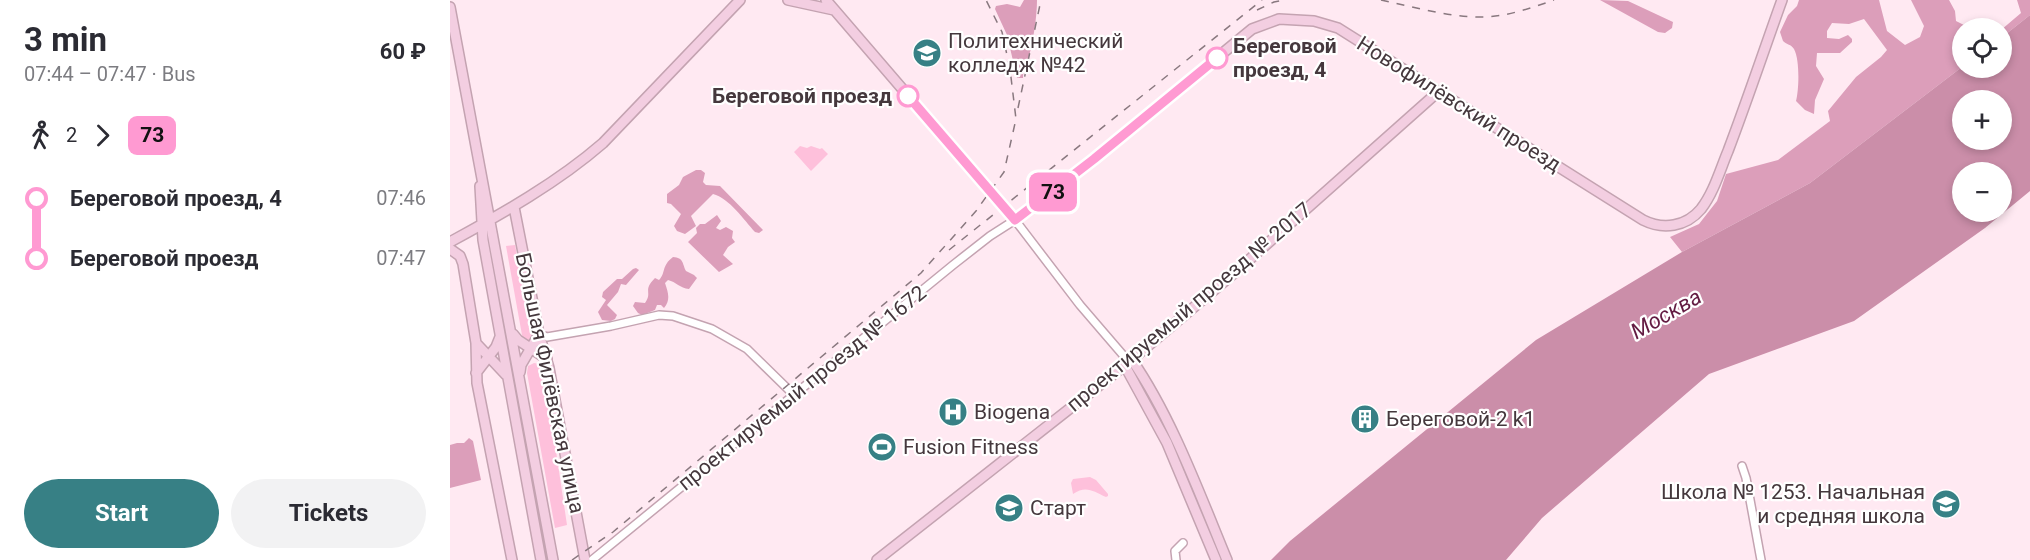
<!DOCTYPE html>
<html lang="en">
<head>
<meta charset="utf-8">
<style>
	:root { --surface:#fff; --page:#f2f2f3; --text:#2b2b33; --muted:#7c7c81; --accent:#378085 }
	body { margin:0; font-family:Roboto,sans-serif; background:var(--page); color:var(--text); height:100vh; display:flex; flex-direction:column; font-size:22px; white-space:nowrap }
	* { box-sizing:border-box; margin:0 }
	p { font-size:20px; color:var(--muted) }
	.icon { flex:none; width:33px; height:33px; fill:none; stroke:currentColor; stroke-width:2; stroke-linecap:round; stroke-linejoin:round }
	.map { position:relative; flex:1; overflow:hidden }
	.sheet { display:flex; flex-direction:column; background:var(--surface); width:450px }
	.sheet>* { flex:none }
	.badge { padding:0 12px; border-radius:9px; font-size:21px; line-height:39px }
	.fabs { position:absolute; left:1502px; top:18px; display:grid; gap:12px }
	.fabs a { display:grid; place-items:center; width:60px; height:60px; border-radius:50%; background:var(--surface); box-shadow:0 3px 9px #0003; font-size:30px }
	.map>.badge { position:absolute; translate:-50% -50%; box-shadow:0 0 0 3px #fff }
	.legs { display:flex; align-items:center; gap:9px; height:66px; padding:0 24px; font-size:20px }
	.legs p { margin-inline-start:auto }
	.overview { display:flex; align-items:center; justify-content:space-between; height:102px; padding:0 24px }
	h1 { font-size:33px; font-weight:700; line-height:45px }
	.primary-button { display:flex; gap:12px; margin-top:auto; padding:12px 24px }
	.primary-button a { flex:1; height:69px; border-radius:36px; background:var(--accent); color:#fff; font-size:24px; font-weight:700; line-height:69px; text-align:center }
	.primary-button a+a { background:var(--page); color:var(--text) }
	ul { padding:0 24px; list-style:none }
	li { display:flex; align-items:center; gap:21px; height:60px; font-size:22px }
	li i { display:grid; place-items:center; width:9px; height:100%; margin:0 8px; background:currentColor }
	li i::after { content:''; width:15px; height:15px; margin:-8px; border:4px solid; border-radius:50%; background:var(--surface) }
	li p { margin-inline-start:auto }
	li:first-child i { background:linear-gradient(#0000 50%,currentColor 0) }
	li:last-child i { background:linear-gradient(currentColor 50%,#0000 0) }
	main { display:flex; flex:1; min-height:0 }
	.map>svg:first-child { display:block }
</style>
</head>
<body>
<main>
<section class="sheet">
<div class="overview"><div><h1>3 min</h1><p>07:44 – 07:47 · Bus</p></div><b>60 ₽</b></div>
<div class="legs"><svg class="icon" aria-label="walk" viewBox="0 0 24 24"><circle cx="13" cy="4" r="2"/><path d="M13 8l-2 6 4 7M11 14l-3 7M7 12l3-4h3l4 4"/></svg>2<svg class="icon" aria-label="forward" viewBox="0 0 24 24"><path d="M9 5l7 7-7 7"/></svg><b class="badge" style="background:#ff9ad2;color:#111">73</b></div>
<ul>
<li><i style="color:#ff9ad2"></i><b>Береговой проезд, 4</b><p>07:46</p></li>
<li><i style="color:#ff9ad2"></i><b>Береговой проезд</b><p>07:47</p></li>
</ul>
<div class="primary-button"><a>Start</a><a>Tickets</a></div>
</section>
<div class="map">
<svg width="1580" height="560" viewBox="0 0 1580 560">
	<rect width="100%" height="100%" fill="#ffe9f2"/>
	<path fill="#fec0db" d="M350 146 357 148 361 146 370 149 372 148 378 154 361 171 344 152Z
		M65 245 82 334 79 340 73 339 72 335 56 246Z
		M84 363 90 364 94 370 117 525 105 528 77 373 78 366Z
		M640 477 646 480 658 494V496L656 497C643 491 636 485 623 494L621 483 623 479Z"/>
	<path fill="#dc9eba" d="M574 0H587C587 17 583 43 578 60 576 68 573 69 573 78H567L557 35 545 9 546 6 557 4 570 7Z
		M1150 0 1178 1 1223 22 1222 28 1215 33 1208 32Z
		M1349 0H1429L1437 31 1455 45 1470 37 1474 26 1461 0H1499L1505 11 1506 21 1520 28H1512V67L1360 183 1232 252 1220 237 1249 224 1267 201 1276 174 1328 160 1380 121 1378 111 1406 77 1431 57 1437 50 1414 19 1399 24 1382 23 1377 31V38L1389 39 1398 35 1402 39V42L1390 53H1367L1366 66 1374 79 1365 100 1364 114 1355 110 1346 101C1349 90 1350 60 1344 49 1341 44 1337 45 1333 41L1330 32 1338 15 1347 6Z
		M1567 0H1580V15L1551 38V30L1571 13Z
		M246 170H251L255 173 253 182 256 185 270 186 313 230 309 233 305 232C294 220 279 198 263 194L241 216 246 226 235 234 227 231 224 226 231 214 221 204 217 203V194L229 185 233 177Z
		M267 215 271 221 266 228 270 230 276 227 283 231 282 238 285 242 278 247 273 255 283 264 269 272 238 242 247 233 246 228 250 224H255Z
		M223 257C234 258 232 263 236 271L244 275 247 278 239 289C230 288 226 282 218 280L215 283C218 292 221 300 214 308L211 305H207L205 310 192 315 188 313 183 306 185 302 195 303C203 292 192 291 205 278L209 280C216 273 211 266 223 257Z
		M186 268 189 270 176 285 171 284 168 292 157 305 167 315 165 319 161 321 152 320 148 312 156 300 152 297 153 292 167 279H172L183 269Z
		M19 438 23 441 31 480 0 488V445L7 443H14Z"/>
	<path fill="#cb8ea9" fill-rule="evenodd" d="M1580 15V191L1535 228 1404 321 1259 374 1092 518 1056 560H821L840 541 1086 340 1232 252 1360 183 1512 67 1551 68V38ZM1512 100H1551V140H1512ZM1512 172H1551V212H1512Z"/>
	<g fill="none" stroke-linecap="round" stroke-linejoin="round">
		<g stroke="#c4a3b1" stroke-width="10">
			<path id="street" d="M89 334 97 337 161 326 209 315 223 316 262 329 297 349 344 395
				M1292 466 1296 478 1311 560
				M142 560 503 265 540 236 565 220 630 305 679 362
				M726 560 725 551 733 543"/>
		</g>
		<g stroke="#c4a3b1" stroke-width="12">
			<path id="secondary" d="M338 0 384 10
				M376 0 565 220 644 159 802 29 829 19 864 21 888 28 1193 220C1213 230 1236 227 1251 209 1264 192 1270 170 1278 151 1297 101 1314 50 1332 0
				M0 7 103 560
				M30 186 33 240 91 560
				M64 207 89 334 99 368 135 560
				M0 242C53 213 107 183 153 143L290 0
				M0 249 10 256 13 264 26 343 27 383 62 560
				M63 334 68 340 97 359
				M26 343 56 375
				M682 360C722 418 750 495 777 560
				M675 366 717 443 766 560
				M70 372 71 365 89 334
				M26 373 46 347 50 337
				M427 560 679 362 782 275 989 91"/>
		</g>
		<use href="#street" stroke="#fff" stroke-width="7"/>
		<use href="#secondary" stroke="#f3cee1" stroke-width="9"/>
		<path stroke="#89787f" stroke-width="1.5" stroke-dasharray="8 8" stroke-linecap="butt" d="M931 0C964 7 997 17 1032 17 1056 17 1081 8 1104 0
			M807 10 824 2 835 0
			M568 108 591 0
			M499 250 812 0
			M122 560 163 532 471 273 526 211 554 172 566 119 560 69 552 32 536 0"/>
	</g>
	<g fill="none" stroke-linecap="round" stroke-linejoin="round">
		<g stroke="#fff" stroke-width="14">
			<path id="line-1" d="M458 96 565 220 644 159 767 58"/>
		</g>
		<use href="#line-1" stroke="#ff9ad2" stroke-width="9"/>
	</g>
	<defs>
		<g id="university-disc" transform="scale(1.5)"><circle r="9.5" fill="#378085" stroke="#fff"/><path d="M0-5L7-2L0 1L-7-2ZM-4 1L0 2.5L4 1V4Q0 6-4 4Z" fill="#fff"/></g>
		<g id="hospital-disc" transform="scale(1.5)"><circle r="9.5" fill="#378085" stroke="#fff"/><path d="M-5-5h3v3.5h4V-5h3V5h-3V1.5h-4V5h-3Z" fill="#fff"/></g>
		<g id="building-disc" transform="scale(1.5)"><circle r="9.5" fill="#378085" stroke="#fff"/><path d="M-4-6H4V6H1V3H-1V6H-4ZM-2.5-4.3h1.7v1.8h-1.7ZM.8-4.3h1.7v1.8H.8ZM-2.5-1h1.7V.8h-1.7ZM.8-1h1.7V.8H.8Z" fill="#fff"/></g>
		<g id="stadium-disc" transform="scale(1.5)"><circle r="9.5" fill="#378085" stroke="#fff"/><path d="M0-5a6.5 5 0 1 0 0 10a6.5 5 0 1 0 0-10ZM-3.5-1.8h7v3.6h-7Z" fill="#fff"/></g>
		<g id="school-disc" transform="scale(1.5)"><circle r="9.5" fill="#378085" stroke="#fff"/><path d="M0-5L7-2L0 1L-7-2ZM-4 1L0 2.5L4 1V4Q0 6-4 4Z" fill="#fff"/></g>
	</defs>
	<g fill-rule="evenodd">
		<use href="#university-disc" x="477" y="53"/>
		<use href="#hospital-disc" x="503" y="412"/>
		<use href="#building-disc" x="915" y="419"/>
		<use href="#stadium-disc" x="432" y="447"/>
		<use href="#school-disc" x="1496" y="504"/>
		<use href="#school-disc" x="559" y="508"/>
	</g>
	<g fill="#fff" stroke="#ff9ad2" stroke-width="3">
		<circle cx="767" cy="58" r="10"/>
		<circle cx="458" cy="96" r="10"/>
	</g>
	<g text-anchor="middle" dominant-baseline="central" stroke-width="4.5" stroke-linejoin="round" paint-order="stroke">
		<g font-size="21" fill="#45383d" stroke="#fff" text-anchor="start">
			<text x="498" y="41">Политехнический<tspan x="498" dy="24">колледж №42</tspan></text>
			<text x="524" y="412">Biogena</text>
			<text x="936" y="419">Береговой-2 k1</text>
			<text x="453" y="447">Fusion Fitness</text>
			<text x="1475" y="492" text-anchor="end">Школа № 1253. Начальная<tspan x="1475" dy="24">и средняя школа</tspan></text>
			<text x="580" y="508">Старт</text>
		</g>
		<g font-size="21" font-weight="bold" fill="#45383d" stroke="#fff" text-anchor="start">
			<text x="783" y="46">Береговой<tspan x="783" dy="24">проезд, 4</tspan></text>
			<text x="442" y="96" text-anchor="end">Береговой проезд</text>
		</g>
		<g font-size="21" fill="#45383d" stroke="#fff">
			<text transform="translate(1009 104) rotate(32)">Новофилёвский проезд</text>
			<text transform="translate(739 307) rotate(-40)">проектируемый проезд № 2017</text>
			<text transform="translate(100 383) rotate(78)">Большая Филёвская улица</text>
			<text transform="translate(352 388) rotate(-39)">проектируемый проезд № 1672</text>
		</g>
		<g font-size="22" font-style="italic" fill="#631b42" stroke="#fff">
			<text transform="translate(1216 314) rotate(-30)">Москва</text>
		</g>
	</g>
</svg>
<div class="fabs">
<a><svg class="icon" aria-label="locate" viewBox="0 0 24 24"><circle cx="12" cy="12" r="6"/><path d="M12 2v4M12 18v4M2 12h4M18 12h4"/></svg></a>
<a>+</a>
<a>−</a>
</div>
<b class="badge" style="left:603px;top:192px;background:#ff9ad2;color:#111">73</b>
</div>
</main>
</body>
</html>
